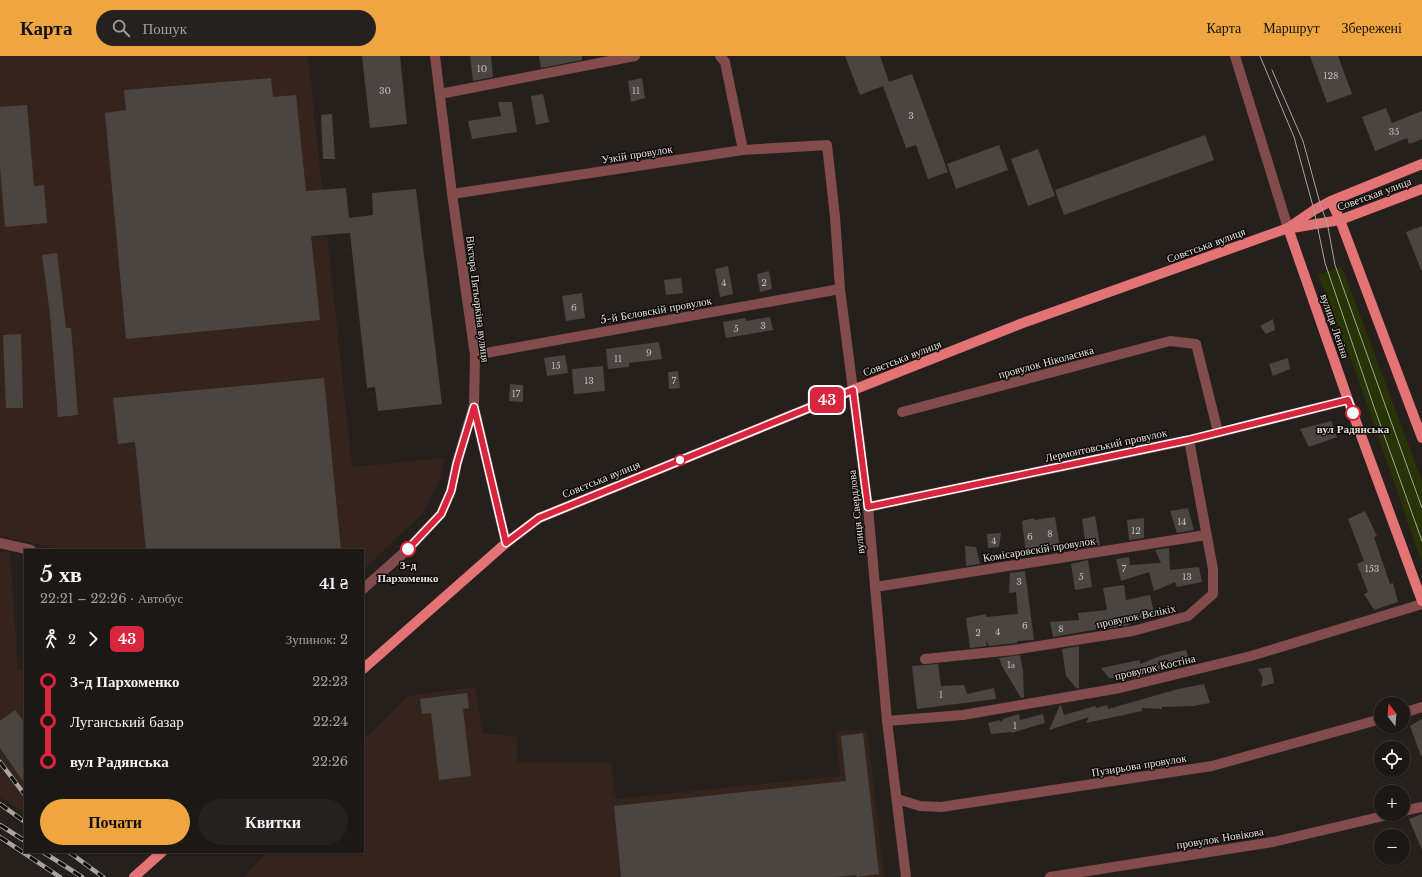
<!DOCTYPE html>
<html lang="uk">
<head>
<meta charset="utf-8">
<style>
	:root { --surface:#1c1816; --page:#25211f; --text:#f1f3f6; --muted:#a0a0a1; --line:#3a3735; --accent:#f0a63e }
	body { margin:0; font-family:"Libre Baskerville",serif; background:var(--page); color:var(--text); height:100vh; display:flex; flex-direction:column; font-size:15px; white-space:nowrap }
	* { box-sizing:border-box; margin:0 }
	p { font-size:13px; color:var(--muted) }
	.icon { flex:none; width:22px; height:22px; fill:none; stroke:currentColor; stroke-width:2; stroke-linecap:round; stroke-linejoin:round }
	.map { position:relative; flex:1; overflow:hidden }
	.panel { position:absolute; left:24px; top:493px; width:340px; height:304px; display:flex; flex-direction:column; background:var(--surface); border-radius:0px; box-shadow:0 1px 3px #0004,0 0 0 1px var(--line) }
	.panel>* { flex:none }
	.badge { padding:0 8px; border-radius:6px; font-size:14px; line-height:26px }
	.needle { width:26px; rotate:344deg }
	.tools { position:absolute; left:1374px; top:641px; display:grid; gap:8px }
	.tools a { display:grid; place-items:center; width:36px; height:36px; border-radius:50%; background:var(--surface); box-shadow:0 1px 3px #0004,0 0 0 1px var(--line); font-size:20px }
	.map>.badge { position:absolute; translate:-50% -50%; box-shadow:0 0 0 2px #fff }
	.legs { display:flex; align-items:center; gap:6px; height:44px; padding:0 16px; font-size:13px }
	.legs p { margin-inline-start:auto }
	.summary { display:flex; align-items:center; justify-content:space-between; height:68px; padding:0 16px }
	h1 { font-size:22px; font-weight:700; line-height:30px }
	.action { display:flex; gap:8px; margin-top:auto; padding:8px 16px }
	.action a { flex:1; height:46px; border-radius:24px; background:var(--accent); color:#111; font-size:16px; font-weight:700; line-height:46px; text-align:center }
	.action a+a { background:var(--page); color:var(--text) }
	ul { padding:0 16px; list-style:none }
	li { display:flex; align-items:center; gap:14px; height:40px; font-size:15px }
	li i { display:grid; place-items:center; width:6px; height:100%; margin:0 5px; background:currentColor }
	li i::after { content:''; width:10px; height:10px; margin:-5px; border:3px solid; border-radius:50%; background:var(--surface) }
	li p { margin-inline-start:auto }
	li:first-child i { background:linear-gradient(#0000 50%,currentColor 0) }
	li:last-child i { background:linear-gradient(currentColor 50%,#0000 0) }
	header { display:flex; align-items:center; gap:24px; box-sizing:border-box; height:56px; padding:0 20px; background:var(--accent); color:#111 }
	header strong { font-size:19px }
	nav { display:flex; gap:22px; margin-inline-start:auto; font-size:14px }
	.search { width:280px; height:36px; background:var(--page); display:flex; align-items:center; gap:10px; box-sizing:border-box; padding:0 14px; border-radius:22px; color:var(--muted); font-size:15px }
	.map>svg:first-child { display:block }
</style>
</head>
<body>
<header>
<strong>Карта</strong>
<div class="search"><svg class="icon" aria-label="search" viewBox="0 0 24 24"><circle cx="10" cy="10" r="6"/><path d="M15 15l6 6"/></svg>Пошук</div>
<nav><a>Карта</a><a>Маршрут</a><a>Збережені</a></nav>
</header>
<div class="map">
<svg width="1422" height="821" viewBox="0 0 1422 821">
	<rect width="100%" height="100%" fill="#26201d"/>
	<path fill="#35241b" d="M0 0H308L352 411 444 402 441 421 422 458 363 514V494H66L0 480Z
		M0 496 10 497 18 614H25V757L0 741Z
		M475 631 483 677 517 681V706L611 707 616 743 840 720 836 675 867 674 884 821H243L267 796H363V684L408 640Z"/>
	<path fill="#283306" d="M1342 211 1422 425V507L1354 311 1318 219Z"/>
	<path fill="#4b4542" d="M362 0H400L407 68 370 72Z
		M470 0H491L493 21 473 25Z
		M539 0H582V4L541 12Z
		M845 0H880L889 26 912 18 948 116 928 123 916 89 906 92 883 30 860 39Z
		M1310 0H1338L1352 38 1327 47Z
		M271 22 273 41 296 39 306 135 346 132 349 162 373 159 372 137 416 133 442 348 378 355 375 331 367 332 350 177 311 180 320 264 126 283 105 57 126 54 124 34Z
		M642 22 645 42 631 46 628 25Z
		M543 38 549 66 536 69 531 40Z
		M498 46H512L517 76 472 83 468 65 501 60Z
		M27 49 34 130 44 129 47 167 5 171 0 111V51Z
		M1386 52 1392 67 1422 55V83L1409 88 1407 82 1375 95 1362 61Z
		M332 58 335 103H323L321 59Z
		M1205 79 1214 104 1064 159 1055 134Z
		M999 89 1008 114 956 133 947 108Z
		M1038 93 1055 140 1028 150 1011 103Z
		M1422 170V214H1421L1406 176Z
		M57 197 66 272H71L78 359 58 361 50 258 42 199Z
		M728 210 733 238 720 241 715 213Z
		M769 215 772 233 760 236 757 218Z
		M681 222 683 237 666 239 664 224Z
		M582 237 585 262 566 265 562 240Z
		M770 261 773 274 726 282 723 266 745 262 746 265Z
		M1273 263 1275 274 1266 278 1260 270Z
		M21 278 23 352H6L3 279Z
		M659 286 662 303 629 307V311L608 313 606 293Z
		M565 299 568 317 547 320 544 302Z
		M1288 302 1290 313 1273 320 1269 308Z
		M603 310 605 335 574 338 572 313Z
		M678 315 680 332 669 333 668 316Z
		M324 322 341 494H146L135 386 118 388 113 342Z
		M510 328 523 329V346L509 345Z
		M1331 365 1337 381 1309 391 1300 373Z
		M1188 452 1194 474 1177 477 1170 455Z
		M1365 455 1377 480 1374 481 1390 528 1393 527 1398 546 1374 554 1364 538 1368 536 1357 508 1364 505 1348 463Z
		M1095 460 1100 489 1086 491 1082 463Z
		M1055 461 1060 491 1046 496 1026 497 1022 465 1034 462V464Z
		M1144 462V482L1129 484 1127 464Z
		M1001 477 999 491 988 492 987 478Z
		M965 490 976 491 980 508 966 510Z
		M1169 492 1170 514 1199 511 1202 526 1177 531 1175 526 1154 535 1149 516 1121 525 1116 503 1129 501 1130 509 1161 507 1155 494Z
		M1088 504 1092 531 1075 534 1071 508Z
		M1025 515 1034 584 1017 585V587L989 590 986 584 987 590 970 592 966 562 986 558V561L1018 558 1016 536 1009 537 1010 517Z
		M1124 529 1126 544 1150 539 1155 561 1129 565V569L1110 572V571L1053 581 1050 566 1079 564 1078 557 1107 554 1103 532Z
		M1079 590V632L1077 633 1066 620 1062 593Z
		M1186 594 1190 606 1161 615 1134 622H1109L1101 612 1140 604V608L1160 600Z
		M1020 599 1023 615 1024 642H1021L1002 610 999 602Z
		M938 608 941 630 964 629 967 638 994 632 996 643 917 653 912 610Z
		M1271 611 1274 627 1261 631 1263 622 1258 613Z
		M1204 628 1210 647 1193 650 1162 651V653L1142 652V655L1086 667 1089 661 1049 674 1060 649H1061L1064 659 1095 650 1096 652 1107 649 1108 653 1178 633Z
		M467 637 469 652 463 653 471 720 439 724 431 657 422 658 420 643Z
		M15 654 25 667V728L0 692V665Z
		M1019 658 1020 664 1043 658 1045 667 1011 677V676L991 678 988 667 1000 664 1001 667 1003 663Z
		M1422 663V699L1421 700 1410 670Z
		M863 677 879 818 857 821 856 819 833 821H621L614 750 846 725 841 680Z
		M1422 758V794L1409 763Z"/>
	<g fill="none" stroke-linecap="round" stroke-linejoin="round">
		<path stroke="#824c4c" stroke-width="10" d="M435 0 452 138 475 299 474 351 506 487
			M720 0 725 6 743 94
			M1235 0 1288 172
			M440 38 635 0
			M452 138 743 94 827 89 835 161 840 233 868 451 887 665 906 821
			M475 299 840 233
			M902 356 1170 285 1196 288 1218 376
			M868 451 1189 384 1348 344
			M0 487 31 494
			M875 531 1206 479
			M363 533 408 493 441 458 451 435 457 407 473 352
			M925 603 1013 594 1133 575 1188 560 1213 538V513L1189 384
			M1403 657 1422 651
			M887 665 963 659 1120 632 1251 600 1422 548
			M897 743 920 750 941 751 1212 710 1381 663
			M1403 755 1422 751
			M1050 821 1273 786 1392 758"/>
		<path stroke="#e37375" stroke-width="10" d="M1331 145 1340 164 1422 382
			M1288 172 1348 344 1422 545
			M1292 172 1340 164 1422 133
			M363 613 506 487 539 462 853 334 1020 268 1288 172 1314 154 1331 145 1422 108
			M134 821 162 796"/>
		<path stroke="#a8a4a1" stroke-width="1" d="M1260 0 1294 81 1314 154 1325 207 1374 351 1422 485
			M1272 14 1303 85 1321 151 1327 166 1335 209 1422 452"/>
		<g stroke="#a8a4a1" stroke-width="4.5">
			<path id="rail" d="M0 706 25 739
				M0 748 25 766
				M0 769 25 785
				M0 781 60 821
				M43 796 82 821
				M69 796 103 821"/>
		</g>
		<use href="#rail" stroke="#0d0a09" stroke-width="3" stroke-dasharray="9" stroke-linecap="butt"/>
	</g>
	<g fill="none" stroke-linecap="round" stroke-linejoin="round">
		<g stroke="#fff" stroke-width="9">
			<path id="line-1" d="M408 493 441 458 451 435 457 407 474 351 506 487 539 462 853 334 868 451 1188 384 1348 344 1353 357"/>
		</g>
		<use href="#line-1" stroke="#d7263d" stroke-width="6"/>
	</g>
	<g fill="#fff" stroke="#d7263d" stroke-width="2">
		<circle cx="1353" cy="357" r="7"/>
		<circle cx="680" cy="404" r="5"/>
		<circle cx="408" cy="493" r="7"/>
	</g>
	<g text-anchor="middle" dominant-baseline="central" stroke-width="3" stroke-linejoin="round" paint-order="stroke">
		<g font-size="9" fill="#c0bcb9">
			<text x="482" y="12">10</text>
			<text x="1331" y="19">128</text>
			<text x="385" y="34">30</text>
			<text x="636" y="34">11</text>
			<text x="911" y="59">3</text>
			<text x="1394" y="75">35</text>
			<text x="724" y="226">4</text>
			<text x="764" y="226">2</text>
			<text x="574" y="251">6</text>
			<text x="763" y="269">3</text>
			<text x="736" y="272">5</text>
			<text x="649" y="296">9</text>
			<text x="618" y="302">11</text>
			<text x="556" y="309">15</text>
			<text x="589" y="324">13</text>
			<text x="674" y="324">7</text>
			<text x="516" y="337">17</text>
			<text x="1182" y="465">14</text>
			<text x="1136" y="474">12</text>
			<text x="1050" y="477">8</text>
			<text x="1030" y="480">6</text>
			<text x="994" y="484">4</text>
			<text x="1124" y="512">7</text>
			<text x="1372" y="512">153</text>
			<text x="1081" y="520">5</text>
			<text x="1187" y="520">13</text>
			<text x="1019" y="525">3</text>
			<text x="1025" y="569">6</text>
			<text x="1061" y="572">8</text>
			<text x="998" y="575">4</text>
			<text x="978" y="576">2</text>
			<text x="1011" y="608">1а</text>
			<text x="941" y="638">1</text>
			<text x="1015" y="669">1</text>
		</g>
		<g font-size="11" fill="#e7e3e1" stroke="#0d0a09">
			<text transform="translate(637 98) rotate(-9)">Узкій провулок</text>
			<text transform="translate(1374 138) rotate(-20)">Советская улица</text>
			<text transform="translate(1206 189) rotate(-20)">Совєтська вулиця</text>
			<text transform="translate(478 243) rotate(83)">Віктора Пятьоркіна вулиця</text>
			<text transform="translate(656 254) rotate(-10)">5-й Бєловскій провулок</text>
			<text transform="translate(1335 270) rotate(71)">вулиця Леніна</text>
			<text transform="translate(902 302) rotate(-21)">Совєтська вулиця</text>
			<text transform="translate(1046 306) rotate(-15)">провулок Ніколаєнка</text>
			<text transform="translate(1106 389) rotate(-12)">Лермонтовський провулок</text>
			<text transform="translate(601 423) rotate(-22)">Совєтська вулиця</text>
			<text transform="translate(856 456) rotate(-96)">вулиця Свердлова</text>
			<text transform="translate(1039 493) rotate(-9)">Комісаровскій провулок</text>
			<text transform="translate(1136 560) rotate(-12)">провулок Вєлікіх</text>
			<text transform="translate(1155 611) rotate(-13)">провулок Костіна</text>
			<text transform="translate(1139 709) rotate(-9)">Пузирьова провулок</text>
			<text transform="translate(1220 782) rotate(-9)">провулок Новікова</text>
		</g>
		<g font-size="11" font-weight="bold" fill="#e7e3e1" stroke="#0d0a09">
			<text x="1353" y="373">вул Радянська</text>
			<text x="408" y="509">З-д<tspan x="408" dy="13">Пархоменко</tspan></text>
		</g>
	</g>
</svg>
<div class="tools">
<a><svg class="needle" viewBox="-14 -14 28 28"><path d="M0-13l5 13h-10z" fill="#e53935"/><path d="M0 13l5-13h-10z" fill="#a0a0a1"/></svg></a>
<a><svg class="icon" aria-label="locate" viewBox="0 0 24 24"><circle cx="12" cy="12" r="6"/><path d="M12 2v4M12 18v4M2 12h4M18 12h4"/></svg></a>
<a>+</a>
<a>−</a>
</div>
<b class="badge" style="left:827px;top:344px;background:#d7263d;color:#fff">43</b>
<section class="panel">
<div class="summary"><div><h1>5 хв</h1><p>22:21 – 22:26 · Автобус</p></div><b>41 ₴</b></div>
<div class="legs"><svg class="icon" aria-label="walk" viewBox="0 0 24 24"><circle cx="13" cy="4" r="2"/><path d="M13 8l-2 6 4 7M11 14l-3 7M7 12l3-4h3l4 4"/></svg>2<svg class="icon" aria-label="forward" viewBox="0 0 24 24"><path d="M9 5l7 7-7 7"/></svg><b class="badge" style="background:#d7263d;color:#fff">43</b><p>Зупинок: 2</p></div>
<ul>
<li><i style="color:#d7263d"></i><b>З-д Пархоменко</b><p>22:23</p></li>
<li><i style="color:#d7263d"></i><span>Луганський базар</span><p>22:24</p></li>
<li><i style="color:#d7263d"></i><b>вул Радянська</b><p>22:26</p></li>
</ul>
<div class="action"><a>Почати</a><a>Квитки</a></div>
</section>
</div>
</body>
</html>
